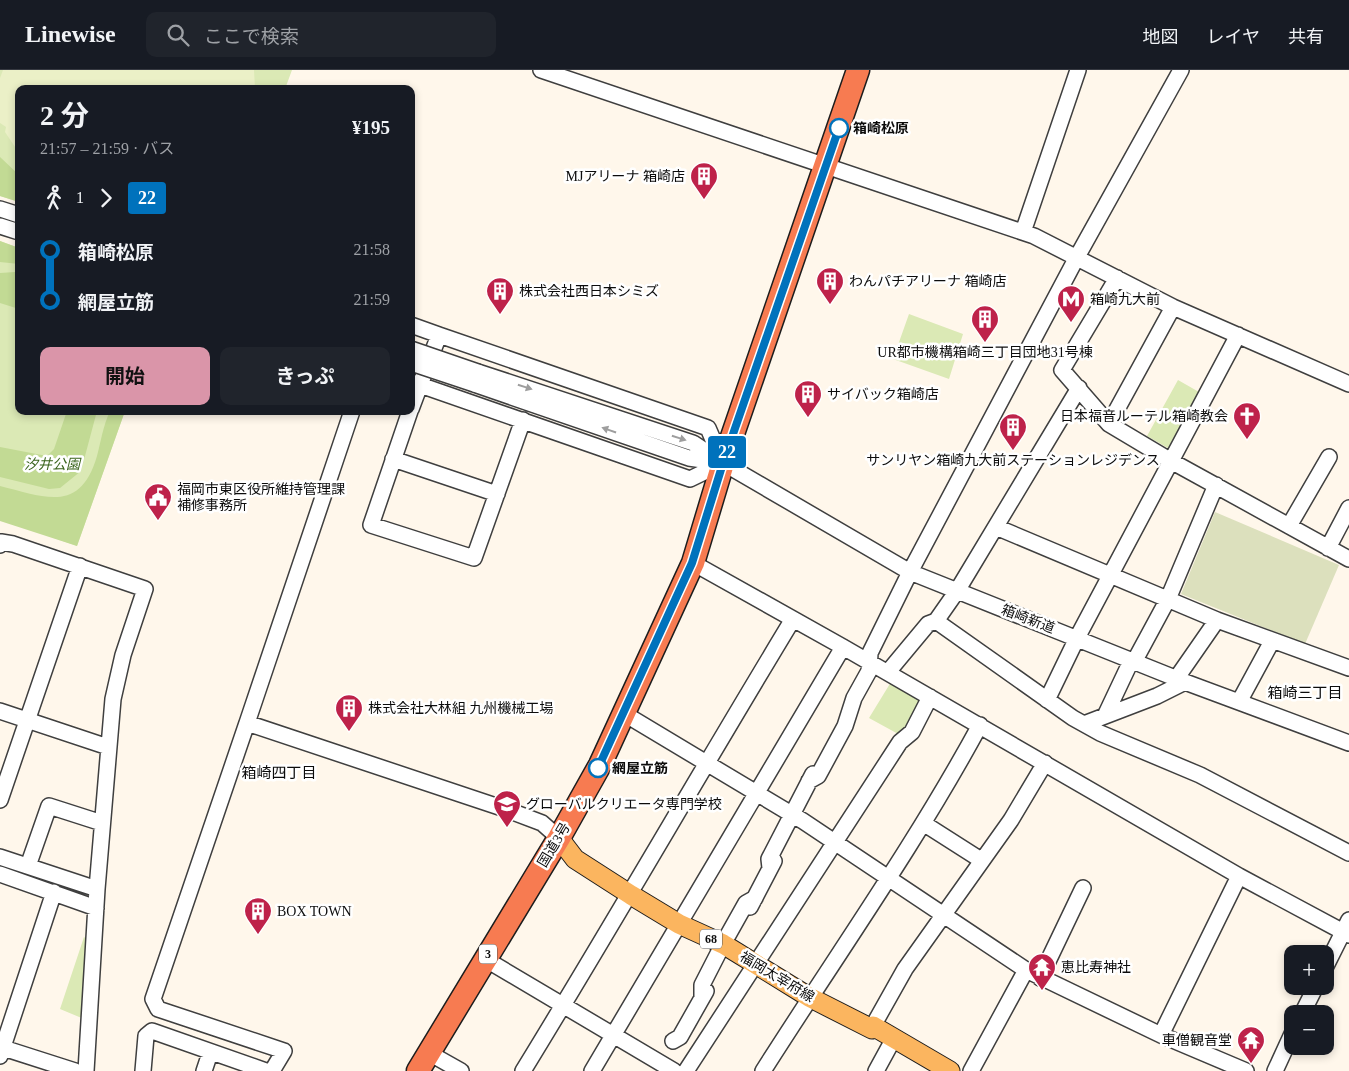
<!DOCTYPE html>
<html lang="ja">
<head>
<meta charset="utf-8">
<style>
	:root { --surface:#171b24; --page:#20242c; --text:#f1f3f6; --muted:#9ea1a6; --line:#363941; --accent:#da95a9 }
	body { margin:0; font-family:"Times New Roman","Noto Sans JP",serif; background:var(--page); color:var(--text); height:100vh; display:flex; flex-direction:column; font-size:19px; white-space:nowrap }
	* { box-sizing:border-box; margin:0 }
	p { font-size:16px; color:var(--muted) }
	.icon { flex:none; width:28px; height:28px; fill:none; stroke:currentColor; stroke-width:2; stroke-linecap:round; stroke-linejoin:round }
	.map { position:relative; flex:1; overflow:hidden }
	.drawer { position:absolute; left:15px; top:15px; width:400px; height:330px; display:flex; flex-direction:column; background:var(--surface); border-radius:10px; box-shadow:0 2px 8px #0003 }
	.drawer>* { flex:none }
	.badge { padding:0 10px; border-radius:4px; font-size:18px; line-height:32px }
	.buttons { position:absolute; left:1284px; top:875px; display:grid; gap:10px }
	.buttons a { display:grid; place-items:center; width:50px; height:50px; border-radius:10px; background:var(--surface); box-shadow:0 2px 8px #0003; font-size:25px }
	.map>.badge { position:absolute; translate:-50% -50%; box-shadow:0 0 0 2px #fff }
	.legs { display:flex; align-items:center; gap:8px; height:55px; padding:0 25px; font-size:16px }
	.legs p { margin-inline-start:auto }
	.summary { display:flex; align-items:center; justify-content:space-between; height:85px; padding:0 25px }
	h1 { font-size:28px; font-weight:700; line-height:38px }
	.primary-button { display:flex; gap:10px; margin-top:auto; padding:10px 25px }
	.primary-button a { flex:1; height:58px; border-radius:10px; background:var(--accent); color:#111; font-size:20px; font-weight:700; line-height:58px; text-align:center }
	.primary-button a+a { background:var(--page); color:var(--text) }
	ul { padding:0 25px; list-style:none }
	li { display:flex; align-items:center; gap:18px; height:50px; font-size:19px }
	li i { display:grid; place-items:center; width:8px; height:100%; margin:0 6px; background:currentColor }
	li i::after { content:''; width:12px; height:12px; margin:-6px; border:4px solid; border-radius:50%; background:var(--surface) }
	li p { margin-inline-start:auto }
	li:first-child i { background:linear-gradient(#0000 50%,currentColor 0) }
	li:last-child i { background:linear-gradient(currentColor 50%,#0000 0) }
	header { display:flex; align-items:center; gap:30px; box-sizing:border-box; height:70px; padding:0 25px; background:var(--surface); border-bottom:1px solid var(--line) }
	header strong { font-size:24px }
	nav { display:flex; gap:28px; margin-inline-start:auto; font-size:18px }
	.search { width:350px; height:45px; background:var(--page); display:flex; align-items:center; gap:12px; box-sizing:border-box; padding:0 18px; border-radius:10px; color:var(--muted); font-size:19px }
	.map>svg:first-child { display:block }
</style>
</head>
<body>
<header>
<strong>Linewise</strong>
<div class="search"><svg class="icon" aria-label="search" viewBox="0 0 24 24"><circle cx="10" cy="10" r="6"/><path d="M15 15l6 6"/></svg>ここで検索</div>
<nav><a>地図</a><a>レイヤ</a><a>共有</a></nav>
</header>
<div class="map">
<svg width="1349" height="1001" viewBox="0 0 1349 1001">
	<rect width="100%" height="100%" fill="#fff7eb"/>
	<path fill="#dbe9b5" d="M0 0H292L285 19H19V132L0 126Z
		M0 171 19 178V341H125L77 476 0 449Z
		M909 244 963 264 949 309 893 289Z
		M1178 310 1199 322 1168 378 1147 366Z
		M891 612 924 631 900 665 869 648Z
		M84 867 89 871 84 949 60 939Z"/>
	<path fill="#c2da94" d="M0 87 19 105V132L0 126Z
		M0 171 19 178V194L0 192Z
		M15 202 19 204V239L0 233V203Z
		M67 341H97L81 401 60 418 49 419 0 407V377L47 386 54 379Z
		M110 341H125L77 476 0 451V416C45 427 80 444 97 386 101 371 103 356 110 341Z"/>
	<path fill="#dce0bd" d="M1215 442 1339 495 1305 574 1181 524Z"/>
	<path fill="#ebf0c7" d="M3 0H254L255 19H19V83L5 62 6 57 0 53V8Z"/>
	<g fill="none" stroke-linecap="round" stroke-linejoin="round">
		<g stroke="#3f3f3f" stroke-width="18">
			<path id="minor" d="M541 0 1034 166 1173 237 1349 314
				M0 139 19 145
				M0 156 19 162
				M1023 162 1078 0
				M1117 208 1062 300 1109 354 1171 391 1349 489
				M411 255 439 265
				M439 265 708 358 723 393 690 409 420 315Z
				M478 302 693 373 723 393 910 502 1185 612 1349 673
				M411 312 420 315 411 339
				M474 314 689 388 716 392
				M410 341 371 455 474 488 523 350
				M1109 354 1173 237
				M393 389 497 424
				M1289 456 1329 387
				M996 457 1217 550 1349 598
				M0 475 1 472 13 474 145 519 123 585 113 629 97 819 86 1001
				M1328 478 1349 438
				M693 493 843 577 1239 806 1349 865
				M936 551 1073 648 1100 663 1200 705 1349 783
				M1134 592 1168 529 1216 415
				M888 602 928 554 936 551 957 521 1079 318
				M1176 609 1217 550
				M1047 630 1077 568 1238 265
				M1239 632 1272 571
				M0 641 108 677
				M623 643 803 751 1026 900 1161 965 1246 1001
				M1105 646 1131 591
				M247 653 352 341
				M1084 654 1157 626 1185 612
				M809 711 818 706 845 656 854 628 869 601 870 583 910 502 1077 187 1181 0
				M0 730 80 496
				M923 753 981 790
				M0 787 97 819
				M28 796 49 736 102 753
				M770 798 769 789 813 704
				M0 804 96 838
				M750 837 774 791
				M485 889 674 1001
				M1325 898 1349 850
				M1040 908 1083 818
				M702 928V915L723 874 746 833 755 828
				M1302 944 1316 916
				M873 956 905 899 1011 750 1045 693
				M1161 965 1239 806
				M673 971 680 967 706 921
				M0 977 75 1001
				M429 983 461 1001
				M0 986 54 822
				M143 1001 146 966 152 961 266 1001
				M204 1001 210 983
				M272 1001 284 981 158 939 153 929 247 653 505 739 542 753 559 768
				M523 1001C615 851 702 699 793 549
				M592 1001 843 577
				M686 1001 900 672 912 662 930 627
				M763 1001C836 886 915 775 980 655
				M876 1001 894 968
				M971 1001 1026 900
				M1275 1001 1292 964"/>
		</g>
		<g stroke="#1d1d1d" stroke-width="21">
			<path id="major" d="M559 768 575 789 631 825 679 854 723 874 809 927 872 959 873 956 950 1001"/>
		</g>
		<g stroke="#1d1d1d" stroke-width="25">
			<path id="highway" d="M418 1001 559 768 600 695 693 493 723 393 858 0"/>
		</g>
		<use href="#minor" stroke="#fff" stroke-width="15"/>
		<use href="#major" stroke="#fbb55f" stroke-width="19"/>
		<use href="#highway" stroke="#f77b51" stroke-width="22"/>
		<g stroke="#3f3f3f" stroke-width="18" stroke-linecap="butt">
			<path id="minor-bridge" d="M411 279 478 302
				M411 293 474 314"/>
		</g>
		<use href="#minor-bridge" stroke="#fff" stroke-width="15"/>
	</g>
	<defs><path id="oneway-solid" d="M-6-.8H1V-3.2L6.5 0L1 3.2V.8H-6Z" transform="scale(1.25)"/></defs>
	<g fill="#9e9e9e">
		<use href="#oneway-solid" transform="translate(525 317) rotate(18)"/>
		<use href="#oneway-solid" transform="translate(609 360) rotate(-161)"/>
		<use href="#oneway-solid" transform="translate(679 368) rotate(18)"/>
	</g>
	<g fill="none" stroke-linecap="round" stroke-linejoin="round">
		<g stroke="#fff" stroke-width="11">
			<path id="line-1" d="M598 698 692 493 723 393 839 58"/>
		</g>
		<use href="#line-1" stroke="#0072bc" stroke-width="8"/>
	</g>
	<defs>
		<g id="building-pin" transform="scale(1.4375)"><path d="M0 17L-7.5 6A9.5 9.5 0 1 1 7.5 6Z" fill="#be224a" stroke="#fff"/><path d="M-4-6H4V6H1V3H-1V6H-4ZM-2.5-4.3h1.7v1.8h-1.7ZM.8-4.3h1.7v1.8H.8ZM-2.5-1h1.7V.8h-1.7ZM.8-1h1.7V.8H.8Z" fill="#fff"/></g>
		<g id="metro-pin" transform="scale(1.4375)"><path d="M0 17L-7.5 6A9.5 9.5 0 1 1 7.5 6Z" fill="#be224a" stroke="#fff"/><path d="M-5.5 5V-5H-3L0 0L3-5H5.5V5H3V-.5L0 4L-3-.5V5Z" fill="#fff"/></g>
		<g id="church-pin" transform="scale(1.4375)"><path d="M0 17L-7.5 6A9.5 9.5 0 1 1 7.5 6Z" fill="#be224a" stroke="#fff"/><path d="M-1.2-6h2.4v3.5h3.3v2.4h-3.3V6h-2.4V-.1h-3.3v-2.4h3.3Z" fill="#fff"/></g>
		<g id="civic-pin" transform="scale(1.4375)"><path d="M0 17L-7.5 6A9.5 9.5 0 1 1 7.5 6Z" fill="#be224a" stroke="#fff"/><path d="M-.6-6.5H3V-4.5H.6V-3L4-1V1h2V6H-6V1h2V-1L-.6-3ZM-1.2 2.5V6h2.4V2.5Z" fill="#fff"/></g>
		<g id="university-pin" transform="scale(1.4375)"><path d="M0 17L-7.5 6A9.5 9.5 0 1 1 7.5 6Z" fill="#be224a" stroke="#fff"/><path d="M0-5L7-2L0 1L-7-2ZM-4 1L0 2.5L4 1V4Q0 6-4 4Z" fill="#fff"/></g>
		<g id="temple-pin" transform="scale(1.4375)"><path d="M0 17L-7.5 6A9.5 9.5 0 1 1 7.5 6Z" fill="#be224a" stroke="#fff"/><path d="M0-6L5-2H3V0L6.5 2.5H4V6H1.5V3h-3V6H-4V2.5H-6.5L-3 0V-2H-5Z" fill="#fff"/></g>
	</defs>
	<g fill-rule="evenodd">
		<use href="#building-pin" x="704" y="106"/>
		<use href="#building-pin" x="830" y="211"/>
		<use href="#building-pin" x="500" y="221"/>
		<use href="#metro-pin" x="1071" y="229"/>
		<use href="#building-pin" x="985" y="249"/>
		<use href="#building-pin" x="808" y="324"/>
		<use href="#church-pin" x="1247" y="346"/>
		<use href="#building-pin" x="1013" y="357"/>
		<use href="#civic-pin" x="158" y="427"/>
		<use href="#building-pin" x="349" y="638"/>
		<use href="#university-pin" x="507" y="734"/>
		<use href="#building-pin" x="258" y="841"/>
		<use href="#temple-pin" x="1042" y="897"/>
		<use href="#temple-pin" x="1251" y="970"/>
	</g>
	<g fill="#fff" stroke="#0072bc" stroke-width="2.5">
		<circle cx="839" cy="58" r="9"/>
		<circle cx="598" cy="698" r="9"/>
	</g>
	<g text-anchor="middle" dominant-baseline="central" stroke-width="5" stroke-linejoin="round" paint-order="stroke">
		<g fill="#fff" stroke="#555" stroke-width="1">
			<rect x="700" y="859.5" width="22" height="19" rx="4"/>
			<rect x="479" y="874.5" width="18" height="19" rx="4"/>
		</g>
		<g font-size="12" font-weight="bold" fill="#0c0c0c">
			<text x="711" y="869">68</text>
			<text x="488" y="884">3</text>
		</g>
		<g font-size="14" font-weight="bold" fill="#0c0c0c" stroke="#fff" text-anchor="start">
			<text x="853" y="58">箱崎松原</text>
			<text x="612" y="698">網屋立筋</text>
		</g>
		<g font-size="14" fill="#0c0c0c" stroke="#fff" text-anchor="start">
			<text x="685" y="106" text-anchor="end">MJアリーナ 箱崎店</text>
			<text x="849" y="211">わんパチアリーナ 箱崎店</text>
			<text x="519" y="221">株式会社西日本シミズ</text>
			<text x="1090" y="229">箱崎九大前</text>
			<text x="985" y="282" text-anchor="middle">UR都市機構箱崎三丁目団地31号棟</text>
			<text x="827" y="324">サイバック箱崎店</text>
			<text x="1228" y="346" text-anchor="end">日本福音ルーテル箱崎教会</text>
			<text x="1013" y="390" text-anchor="middle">サンリヤン箱崎九大前ステーションレジデンス</text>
			<text x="177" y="419">福岡市東区役所維持管理課<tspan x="177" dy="16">補修事務所</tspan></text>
			<text x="368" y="638">株式会社大林組 九州機械工場</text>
			<text x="526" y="734">グローバルクリエータ専門学校</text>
			<text x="277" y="841">BOX TOWN</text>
			<text x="1061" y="897">恵比寿神社</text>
			<text x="1232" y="970" text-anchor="end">車僧観音堂</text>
		</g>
		<g font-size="14" font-style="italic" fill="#3a641c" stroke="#fff">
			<text x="52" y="394">汐井公園</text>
		</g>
		<g font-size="14" fill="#0c0c0c" stroke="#fff">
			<text transform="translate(1028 549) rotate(21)">箱崎新道</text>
			<text transform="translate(554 775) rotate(-59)">国道3号</text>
			<text transform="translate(777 907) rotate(31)">福岡太宰府線</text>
		</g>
		<g font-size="15" fill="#0c0c0c" stroke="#fff">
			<text x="1305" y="623">箱崎三丁目</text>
			<text x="279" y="703">箱崎四丁目</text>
		</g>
	</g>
</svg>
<div class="buttons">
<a>+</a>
<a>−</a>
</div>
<b class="badge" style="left:727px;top:382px;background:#0072bc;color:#fff">22</b>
<section class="drawer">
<div class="summary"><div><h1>2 分</h1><p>21:57 – 21:59 · バス</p></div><b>¥195</b></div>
<div class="legs"><svg class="icon" aria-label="walk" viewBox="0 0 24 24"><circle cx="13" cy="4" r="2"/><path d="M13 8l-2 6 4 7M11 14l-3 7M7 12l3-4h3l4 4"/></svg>1<svg class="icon" aria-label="forward" viewBox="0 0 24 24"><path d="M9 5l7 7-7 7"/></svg><b class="badge" style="background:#0072bc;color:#fff">22</b></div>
<ul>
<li><i style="color:#0072bc"></i><b>箱崎松原</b><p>21:58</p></li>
<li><i style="color:#0072bc"></i><b>網屋立筋</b><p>21:59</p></li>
</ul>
<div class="primary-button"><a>開始</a><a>きっぷ</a></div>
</section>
</div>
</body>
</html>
